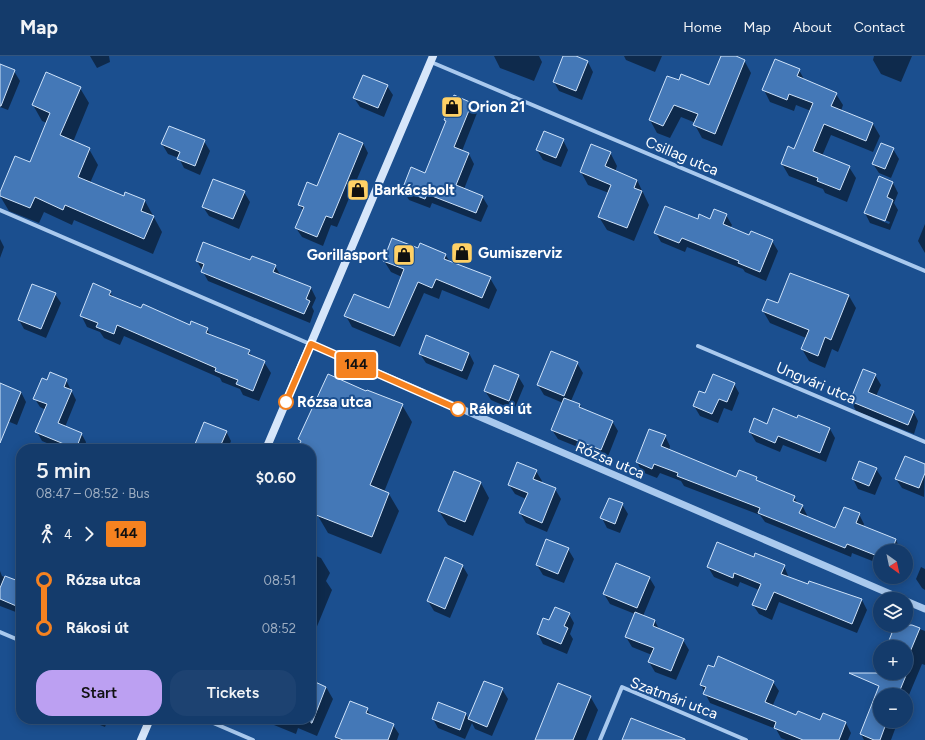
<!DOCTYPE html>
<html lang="en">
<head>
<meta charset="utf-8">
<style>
	:root { --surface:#143b6b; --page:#1d4271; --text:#f1f3f6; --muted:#9dadc1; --line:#33557e; --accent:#bca0f2 }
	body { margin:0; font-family:Figtree,sans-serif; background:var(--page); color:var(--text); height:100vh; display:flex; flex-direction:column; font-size:15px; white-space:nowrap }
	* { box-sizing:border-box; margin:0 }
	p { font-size:13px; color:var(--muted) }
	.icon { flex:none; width:22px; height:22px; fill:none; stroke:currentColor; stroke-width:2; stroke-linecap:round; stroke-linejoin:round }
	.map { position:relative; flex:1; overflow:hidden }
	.side { position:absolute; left:16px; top:388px; width:300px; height:280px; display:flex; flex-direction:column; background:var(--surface); border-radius:16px; box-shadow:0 2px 10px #0003,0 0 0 1px var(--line) }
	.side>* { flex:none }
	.badge { padding:0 8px; border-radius:3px; font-size:14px; line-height:26px }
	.needle { width:26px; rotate:147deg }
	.buttons { position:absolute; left:873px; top:488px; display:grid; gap:8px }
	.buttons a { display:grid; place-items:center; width:40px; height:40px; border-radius:50%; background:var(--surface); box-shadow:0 2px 10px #0003,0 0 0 1px var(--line); font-size:20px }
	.map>.badge { position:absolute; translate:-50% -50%; box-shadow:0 0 0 2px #fff }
	.legs { display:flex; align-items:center; gap:6px; height:44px; padding:0 20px; font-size:13px }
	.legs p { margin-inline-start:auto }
	.headline { display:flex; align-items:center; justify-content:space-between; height:68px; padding:0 20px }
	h1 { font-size:22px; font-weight:600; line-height:30px }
	.cta { display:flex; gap:8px; margin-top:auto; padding:8px 20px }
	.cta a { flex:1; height:46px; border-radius:16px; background:var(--accent); color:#111; font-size:16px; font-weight:600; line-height:46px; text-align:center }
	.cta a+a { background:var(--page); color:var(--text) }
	ul { padding:0 20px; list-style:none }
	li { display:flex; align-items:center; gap:14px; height:48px; font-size:15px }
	li i { display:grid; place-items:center; width:6px; height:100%; margin:0 5px; background:currentColor }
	li i::after { content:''; width:10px; height:10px; margin:-5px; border:3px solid; border-radius:50%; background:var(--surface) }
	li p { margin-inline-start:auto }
	li:first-child i { background:linear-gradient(#0000 50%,currentColor 0) }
	li:last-child i { background:linear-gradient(currentColor 50%,#0000 0) }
	header { display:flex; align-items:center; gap:24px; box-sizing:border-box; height:56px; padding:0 20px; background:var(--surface); border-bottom:1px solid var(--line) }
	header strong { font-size:19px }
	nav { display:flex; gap:22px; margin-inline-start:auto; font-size:14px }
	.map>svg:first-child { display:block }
</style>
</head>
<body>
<header>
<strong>Map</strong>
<nav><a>Home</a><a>Map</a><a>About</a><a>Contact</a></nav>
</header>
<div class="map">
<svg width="925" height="684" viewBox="0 0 925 684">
	<rect width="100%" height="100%" fill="#1b4f8f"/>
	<path fill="#0007" fill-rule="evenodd" d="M90 0H109L110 6 97 12Z
		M494 0H539L542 6 534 25 500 12Z
		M564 0H573L588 6 593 16 582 44 559 35 554 26Z
		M624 0H662L655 16 626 4Z
		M722 0H733L744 4 751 17 722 90 702 82 695 69 696 67 681 61 670 82 657 77 650 64 679 26 710 31Z
		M874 0H912L901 26 881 18 873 4Z
		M0 9 14 15 20 25 8 54 0 51Z
		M799 14 805 25 836 38 843 49 841 55 873 68 880 80 873 96 831 79 822 100 849 111 856 122 847 146 825 137 823 133 789 120 782 108 795 94 811 55 796 49 794 55 770 46 764 34Z
		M387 30 393 39 384 61 360 51 354 42Z
		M80 32 89 47 73 86 89 93 98 109 90 127 125 141 145 145 162 176 153 198 74 164 72 169 44 156 39 167 9 155 0 140 30 107 47 67 42 65 33 49Z
		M472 48 477 57 462 95 469 98 474 108 464 133 482 140 488 150 481 166 432 147 430 152 409 144 403 134 426 118 447 67 445 64Z
		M563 84 568 94 561 111 543 104 537 94Z
		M204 85 210 95 200 119 184 112 179 102 168 98 162 88Z
		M363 87 368 97 337 171 331 169 323 190 302 181 296 172 303 155 299 148Z
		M893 93 899 103 891 122 879 117 873 108Z
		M610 96 617 110 615 116 637 124 649 149 634 185 607 174 599 161 609 137 588 129 581 116Z
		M893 127 898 137 894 147 898 154 890 174 870 167 865 157ZM872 159 890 166 889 168 872 161Z
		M244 136 250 146 239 173 209 160 203 151Z
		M726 159 732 169 730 172 750 180 772 185 778 195 766 225 745 216 743 213 687 191 685 196 661 186 656 177 698 164H711Z
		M925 168V197L918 185Z
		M0 183 4 191 0 202Z
		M418 193 445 198 450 206 490 222 497 234 489 253 442 234 439 243 424 237 400 291 352 271 346 260 389 253 402 221 391 216 384 205Z
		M197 205 250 206 275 210 281 220 311 232 316 242 312 251 314 255 310 267 208 225Z
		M110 236 114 242 142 253 190 270 207 273 211 280 249 295 252 301 264 306 271 317 259 345 243 339 240 333 222 326 220 322 124 280 120 289 104 282 100 276 87 271 81 259Z
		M55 238 61 247 46 282 24 273 19 264Z
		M849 240 856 252 838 296 832 293 825 312 809 305 802 293 806 282 770 267 763 255 778 248Z
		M469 297 474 307 467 324 426 307 420 298Z
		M577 307 583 317 571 345 580 349 582 353 612 365 618 375 607 403 558 383 552 374 563 347 544 339 538 329Z
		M864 314 875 319 881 329 876 340 913 355 918 365 914 378 856 355 851 345Z
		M518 320 524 330 514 354 491 344 485 335Z
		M66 324 76 344 65 371 81 377 86 386 84 393H61L42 385 37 376 46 354 40 351 35 343 47 325Z
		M0 328 21 336 26 346 17 369 0 362Z
		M734 328 739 337 732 355 724 352 718 367 700 360 694 350 705 339Z
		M367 337 402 349 412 366 384 436 389 438 399 455 381 498 328 477 318 460 311 438V393H298L301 387 299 383Z
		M798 363 830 373 835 382 826 406 783 389 780 396 756 386 750 376 768 369Z
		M226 375 231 385 228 393H197Z
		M665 380 670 390 669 394 736 423 756 422 759 427 794 441 798 448 802 449 807 459V461L836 473 859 458 864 468 863 471 896 484 901 495H880V508L852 497 851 501 765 466 760 459 684 430 681 425 660 417 657 422 642 416 637 406Z
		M925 409 924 441 902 432 896 423Z
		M876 413 882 422 875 439 858 433 853 423Z
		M536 415 542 425 541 427 555 433 561 443 547 476 526 467 520 457 526 443 515 438 509 429Z
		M481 427 489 442 473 480 448 469 439 455Z
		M622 448 628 458 620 477 607 472 602 462Z
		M568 493 574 503 564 527 543 519 537 509Z
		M311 498 321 502 330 517 326 525 332 534 311 585Z
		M754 502 784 510 789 522 808 530 810 526 862 544 867 554 857 577 779 546 772 564 759 558 753 549 759 534 740 526 738 531 714 521 708 511Z
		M462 509 468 519 450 562 434 555 428 545Z
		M921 511 925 513V534L922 532 916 523Z
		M0 515 2 520 21 527V558L0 550Z
		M649 521 655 531 643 560 655 565 660 575 683 584 689 594 676 624 655 616 649 606 652 599 632 591 626 581 635 558 610 548 604 538Z
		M569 558 574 567 570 578 573 583 567 598 543 588 538 578 544 563 550 566Z
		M906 568 925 575V609L922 608 906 646V639H880V665H898L891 684H864L861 678 886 617H906V591H891L889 587 896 569H906Z
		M311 625 326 631 333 643 317 680 298 672 296 678 274 669 270 663H311Z
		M484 626 502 633 508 643 492 680 475 673 472 667 465 683 438 672 433 663 439 647 466 658 469 664Z
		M773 626 779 635 772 651 796 660 821 665 824 658 846 667 851 677 848 684H786L781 682 776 673 710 647 701 629Z
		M590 640 598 654 586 684H536Z
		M367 653 371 660 393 669 399 678 397 684H338L336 681Z
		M69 663H82L81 668Z
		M85 663H108L105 671Z"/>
	<path fill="#4478b7" stroke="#cfe3fa" d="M563 0H576L588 5 576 35 553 26Z
		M721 0H736L745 4 715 78 693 69 698 58 674 49 663 70 649 64 667 20 679 24 681 18 709 29Z
		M775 3 800 13 797 20 837 37 831 50 873 67 866 85 824 68 813 95 850 110 840 134 817 125 818 122 781 108 788 90 794 93 813 47 789 38 787 44 762 34Z
		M0 8 15 14 1 50H0Z
		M46 16 81 31 60 79 90 92 78 121 124 140 125 136 145 144 141 155 154 160 144 183 65 149 63 154 35 141 30 152 0 140V136L15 100 30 106 50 57 32 49Z
		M363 19 388 29 378 52 353 42Z
		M454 39 472 47 454 91 469 97 456 129 483 140 476 157 427 138 425 143 402 134 411 111 425 117 446 65 444 64Z
		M169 70 205 84 195 110 177 103 180 96 161 88Z
		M544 75 564 83 556 102 536 94Z
		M339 77 363 87 332 162 326 160 317 181 295 172 304 151 298 149 307 126 317 130Z
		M881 87 894 92 885 113 872 108Z
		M591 88 611 96 605 110 637 124 634 132 642 135 627 172 598 161 611 129 580 116Z
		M879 120 893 126 887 141 893 144 885 165 864 157Z
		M213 123 245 135 233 163 202 151Z
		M665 150 698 163 699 158 710 163 714 153 727 158 723 168 749 179 751 175 773 184 760 216 738 207 739 205 682 182 679 187 654 177Z
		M392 182 418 192 420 187 446 198 444 203 491 221 482 242 436 223 432 232 418 226 394 280 344 260 354 238 389 252 404 213 383 205Z
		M203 186 250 204 252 200 276 209 273 216 311 231 306 243 310 245 304 258 201 216 204 208 196 205Z
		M790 217 849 239 831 284 825 281 818 300 801 293 809 274 762 255 767 243 778 247Z
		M93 227 111 235 109 239 141 252 143 248 190 269 191 265 208 272 206 277 250 294 248 298 265 305 253 335 236 328 238 324 215 315 216 312 117 269 114 278 96 271 98 267 80 260Z
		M32 228 56 237 41 273 18 264Z
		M426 279 469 297 462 315 419 298Z
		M551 295 578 306 564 340 537 329Z
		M494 309 519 319 509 345 484 335Z
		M863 313 876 318 868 336 914 355 908 369 850 345Z
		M50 316 67 323 64 331 72 334 58 367 82 377 76 393 35 376 47 348 33 343 42 322 47 324Z
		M328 318 366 335 367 334 403 348 370 429 389 437 372 481 311 457V393H297L301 385 298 383Z
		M713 318 735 327 727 346 719 343 712 358 693 350 699 335 705 337Z
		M0 327 21 336 0 387Z
		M564 342 580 348 579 351 613 365 601 394 551 374Z
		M773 352 797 362 798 359 830 372 820 397 778 380 775 387 749 376 754 362 767 368Z
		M204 366 227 375 219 393H193Z
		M649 373 666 379 661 390 736 421 739 414 757 421 756 424 795 440 793 445 803 449 799 457 835 472 844 451 860 457 856 467 896 483 892 495H880V501L847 488 845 492 758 457 760 452 677 420 678 417 654 408 652 413 636 406Z
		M905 400 925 408V417L919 432 895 423Z
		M859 405 877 412 869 430 852 423Z
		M517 406 537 414 533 423 556 432 542 467 519 457 528 437 508 429Z
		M454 415 481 426 465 466 438 455Z
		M609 442 623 447 615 468 600 462Z
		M546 483 569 492 558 518 536 509Z
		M717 486 754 501 755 497 785 509 781 518 808 528 809 525 862 543 852 568 774 536 766 554 752 549 761 528 734 517 733 522 707 511Z
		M445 501 463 509 445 553 427 545Z
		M616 507 650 521 637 552 603 538Z
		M5 520 21 526V552L0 543V532Z
		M555 551 570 557 564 570 568 572 561 588 537 578 543 562 549 564Z
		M635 556 655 564 653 570 684 583 671 615 648 606 654 592 625 581Z
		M895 569H912L920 572 910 596 906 595V591H897L888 587Z
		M718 600 774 625 765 646 796 659 798 655 820 664 823 657 846 666 839 684H803L774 672 776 666 703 638 706 631 700 629 708 609 714 611Z
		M849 617H907L898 639H880V665H887L880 684H874L860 678 879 630Z
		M311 624 326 631 312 667H311Z
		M484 625 503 632 487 671 468 663Z
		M558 627 591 640 573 684H535Z
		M350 645 368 652 366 657 394 668 388 684H343L335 681Z
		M438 646 466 657 460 674 432 663Z
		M631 662 685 683V684H622Z"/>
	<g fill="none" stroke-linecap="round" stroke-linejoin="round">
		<path stroke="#a9c9ee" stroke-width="4" d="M431 6 925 215
			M0 154 310 288
			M698 290 925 386
			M0 576 21 585
			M204 663 253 684
			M600 684 622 631 746 684"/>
		<path stroke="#a9c9ee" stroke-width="7" d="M311 288 902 543
			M906 545 925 553"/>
		<path stroke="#d6e6fa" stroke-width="8" d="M266 393 433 0
			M141 684 150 663"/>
	</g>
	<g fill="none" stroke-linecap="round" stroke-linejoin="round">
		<g stroke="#fff" stroke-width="9">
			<path id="line-1" d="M286 346 311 288 458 353"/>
		</g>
		<use href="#line-1" stroke="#f58220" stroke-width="6"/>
	</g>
	<defs>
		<g id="shop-square" transform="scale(1.15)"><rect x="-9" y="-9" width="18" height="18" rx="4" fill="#ffd166" stroke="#1b4f8f"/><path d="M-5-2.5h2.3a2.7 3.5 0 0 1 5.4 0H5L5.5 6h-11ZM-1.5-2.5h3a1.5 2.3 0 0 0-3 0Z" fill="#111"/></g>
	</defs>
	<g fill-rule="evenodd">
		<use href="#shop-square" x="452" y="51"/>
		<use href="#shop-square" x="358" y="134"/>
		<use href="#shop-square" x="462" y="197"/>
		<use href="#shop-square" x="404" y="199"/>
	</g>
	<g fill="#fff" stroke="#f58220" stroke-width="2">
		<circle cx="286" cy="346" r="7"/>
		<circle cx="458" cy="353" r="7"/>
	</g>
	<g text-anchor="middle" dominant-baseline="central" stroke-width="4" stroke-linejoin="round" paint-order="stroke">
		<g font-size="15" font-weight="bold" fill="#fff" stroke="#1b4f8f" text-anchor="start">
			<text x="468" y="51">Orion 21</text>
			<text x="374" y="134">Barkácsbolt</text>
			<text x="478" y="197">Gumiszerviz</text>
			<text x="388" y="199" text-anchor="end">Gorillasport</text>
		</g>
		<g font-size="15" fill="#fff" stroke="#1b4f8f">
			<text transform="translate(682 100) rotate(23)">Csillag utca</text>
			<text transform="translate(816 327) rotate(23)">Ungvári utca</text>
			<text transform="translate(610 404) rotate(23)">Rózsa utca</text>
			<text transform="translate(674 642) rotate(21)">Szatmári utca</text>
		</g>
		<g font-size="15" font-weight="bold" fill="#fff" stroke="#1b4f8f" text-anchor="start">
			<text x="297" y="346">Rózsa utca</text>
			<text x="469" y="353">Rákosi út</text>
		</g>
	</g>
</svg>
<div class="buttons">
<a><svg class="needle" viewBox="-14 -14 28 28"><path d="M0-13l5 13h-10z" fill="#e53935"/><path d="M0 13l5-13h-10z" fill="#9dadc1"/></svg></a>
<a><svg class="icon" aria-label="layers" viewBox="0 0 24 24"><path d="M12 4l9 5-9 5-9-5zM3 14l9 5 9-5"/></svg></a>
<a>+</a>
<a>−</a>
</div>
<b class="badge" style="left:356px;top:309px;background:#f58220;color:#111">144</b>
<section class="side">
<div class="headline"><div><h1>5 min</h1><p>08:47 – 08:52 · Bus</p></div><b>$0.60</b></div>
<div class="legs"><svg class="icon" aria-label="walk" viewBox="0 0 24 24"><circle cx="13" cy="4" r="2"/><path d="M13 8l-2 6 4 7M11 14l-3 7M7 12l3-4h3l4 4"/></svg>4<svg class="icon" aria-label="forward" viewBox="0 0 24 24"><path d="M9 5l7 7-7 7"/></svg><b class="badge" style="background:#f58220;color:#111">144</b></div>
<ul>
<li><i style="color:#f58220"></i><b>Rózsa utca</b><p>08:51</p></li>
<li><i style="color:#f58220"></i><b>Rákosi út</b><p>08:52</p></li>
</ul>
<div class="cta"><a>Start</a><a>Tickets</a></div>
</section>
</div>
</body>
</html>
